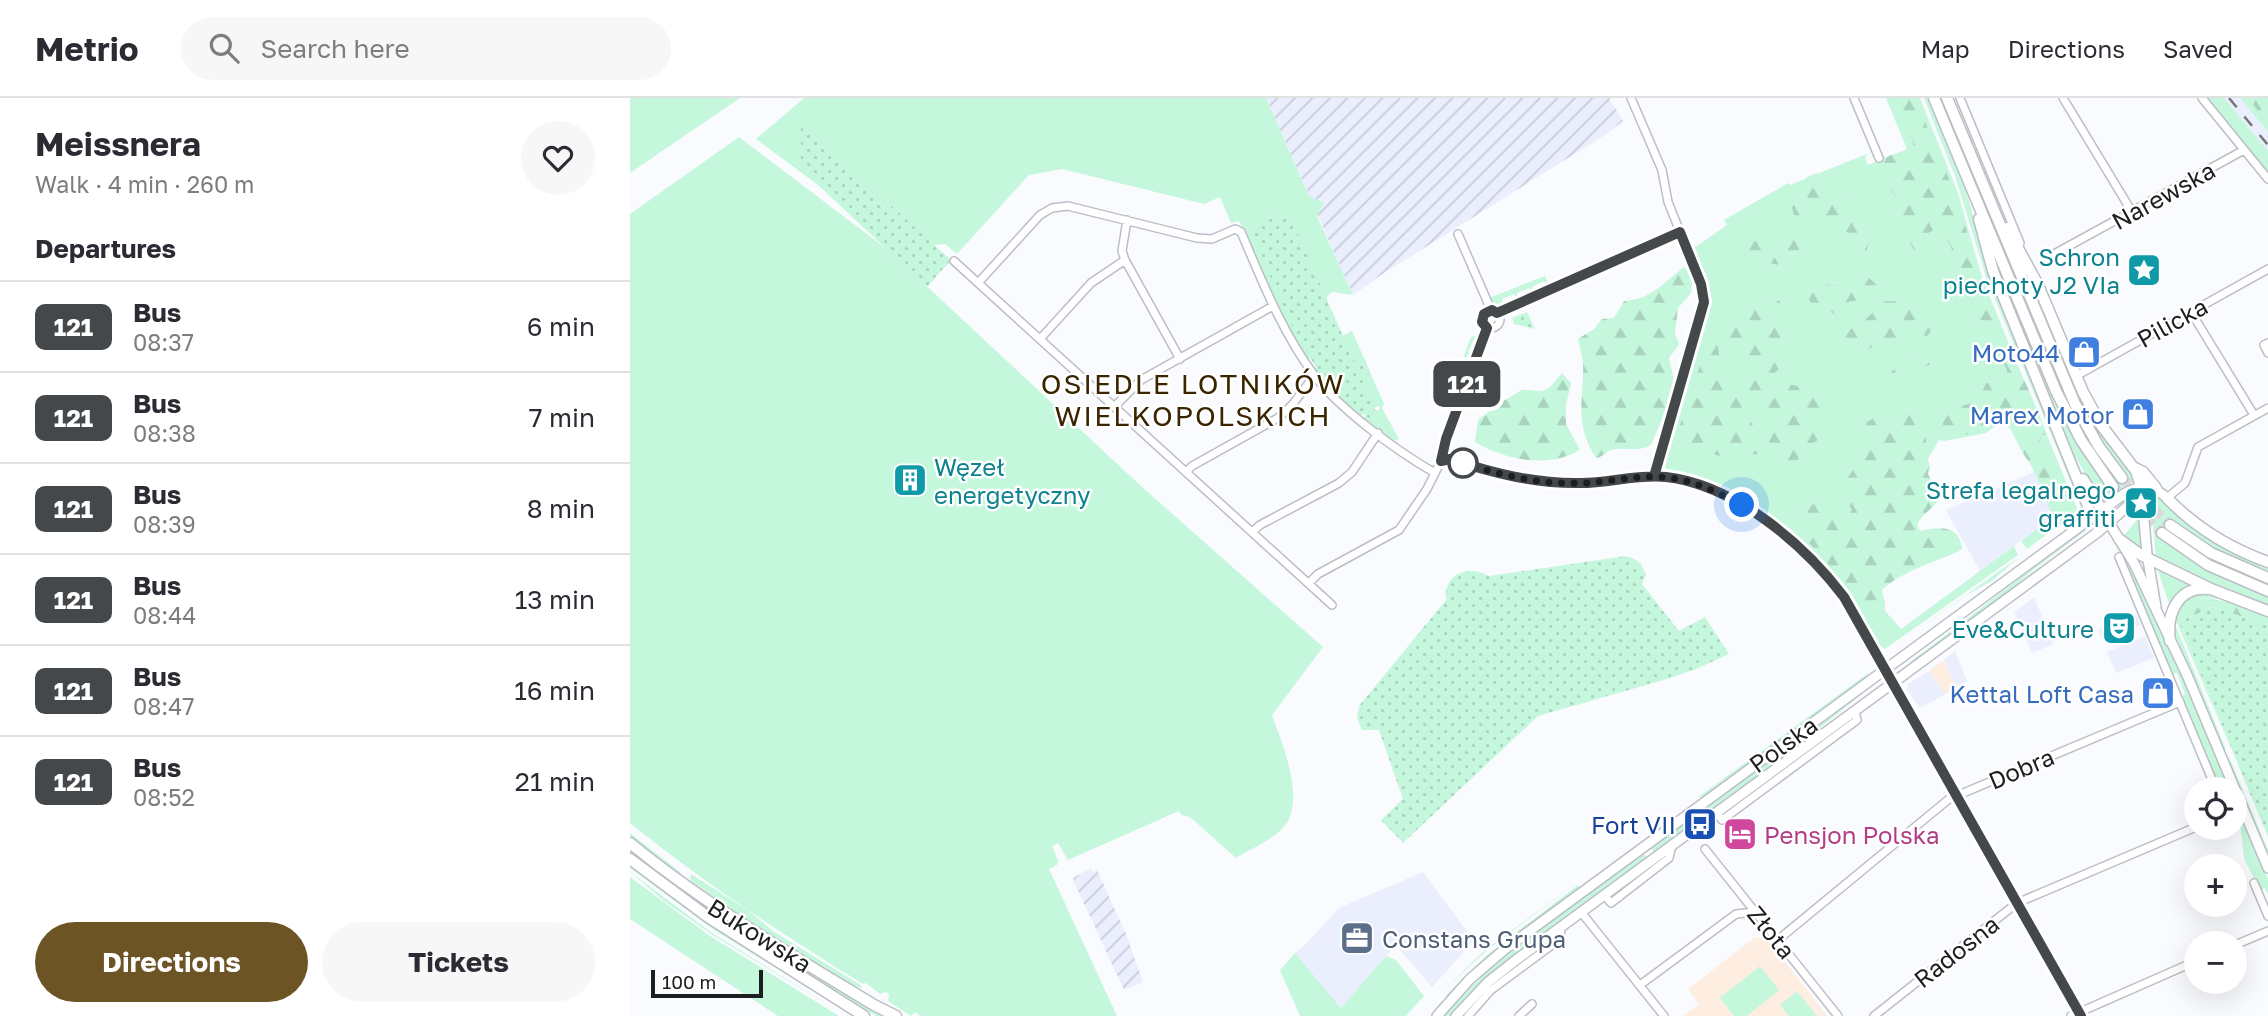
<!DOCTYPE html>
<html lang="en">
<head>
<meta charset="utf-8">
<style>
	:root { --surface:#fff; --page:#f7f7f7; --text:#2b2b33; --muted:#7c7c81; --line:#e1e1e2; --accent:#6d5425 }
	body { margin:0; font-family:"Golos Text",sans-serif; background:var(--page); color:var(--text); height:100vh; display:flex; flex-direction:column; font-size:26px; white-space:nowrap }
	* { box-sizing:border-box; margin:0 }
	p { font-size:23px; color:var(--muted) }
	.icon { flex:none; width:38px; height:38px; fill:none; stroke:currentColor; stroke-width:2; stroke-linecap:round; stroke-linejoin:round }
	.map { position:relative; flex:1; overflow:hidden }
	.drawer { display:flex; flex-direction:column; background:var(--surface); width:630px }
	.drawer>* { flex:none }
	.badge { padding:0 14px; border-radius:10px; font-size:24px; line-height:46px }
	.fabs { position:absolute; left:1554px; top:679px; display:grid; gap:14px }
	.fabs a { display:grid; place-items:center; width:63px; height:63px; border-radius:50%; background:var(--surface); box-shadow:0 7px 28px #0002; font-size:35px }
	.scale { position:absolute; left:21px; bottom:18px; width:112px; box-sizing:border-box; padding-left:7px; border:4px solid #1d1e20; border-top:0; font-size:19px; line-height:24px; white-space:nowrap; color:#1d1e20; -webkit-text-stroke:5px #fff; paint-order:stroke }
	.you { position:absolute; width:35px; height:35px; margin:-18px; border:5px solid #fff; border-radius:50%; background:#1a73e8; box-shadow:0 0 0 10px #1a73e833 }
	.map>.badge { position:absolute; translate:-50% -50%; box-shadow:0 0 0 4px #fff }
	h2 { padding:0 35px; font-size:26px; line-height:63px }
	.round { display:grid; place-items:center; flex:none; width:74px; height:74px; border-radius:37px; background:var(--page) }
	.summary { display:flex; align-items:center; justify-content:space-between; height:119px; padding:0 35px }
	h1 { font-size:33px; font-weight:700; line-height:52px }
	.primary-button { display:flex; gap:14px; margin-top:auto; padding:14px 35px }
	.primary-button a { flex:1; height:80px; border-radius:42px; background:var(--accent); color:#fff; font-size:28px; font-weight:700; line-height:80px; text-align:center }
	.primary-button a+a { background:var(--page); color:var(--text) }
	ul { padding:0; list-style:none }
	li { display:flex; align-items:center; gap:21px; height:91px; padding:0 35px; border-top:2px solid var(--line) }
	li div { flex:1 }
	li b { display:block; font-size:26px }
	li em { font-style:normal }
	li .badge { min-width:77px; font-weight:700; text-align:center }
	header { display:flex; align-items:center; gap:42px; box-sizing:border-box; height:98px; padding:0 35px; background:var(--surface); border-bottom:2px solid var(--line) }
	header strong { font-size:33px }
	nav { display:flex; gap:38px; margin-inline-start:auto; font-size:24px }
	.search { width:490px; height:63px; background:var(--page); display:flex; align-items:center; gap:18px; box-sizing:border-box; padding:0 24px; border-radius:38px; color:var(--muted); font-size:26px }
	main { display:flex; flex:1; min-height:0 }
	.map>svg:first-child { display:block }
</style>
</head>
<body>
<header>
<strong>Metrio</strong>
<div class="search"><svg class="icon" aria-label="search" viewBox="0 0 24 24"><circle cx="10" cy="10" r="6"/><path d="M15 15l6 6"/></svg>Search here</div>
<nav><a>Map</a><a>Directions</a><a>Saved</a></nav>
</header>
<main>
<section class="drawer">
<div class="summary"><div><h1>Meissnera</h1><p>Walk · 4 min · 260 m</p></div><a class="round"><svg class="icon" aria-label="heart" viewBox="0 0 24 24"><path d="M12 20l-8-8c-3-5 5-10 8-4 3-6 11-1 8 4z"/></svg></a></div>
<h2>Departures</h2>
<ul>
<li><span class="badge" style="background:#45484a;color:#fff">121</span><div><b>Bus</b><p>08:37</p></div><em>6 min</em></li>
<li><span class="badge" style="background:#45484a;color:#fff">121</span><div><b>Bus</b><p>08:38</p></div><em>7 min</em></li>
<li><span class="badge" style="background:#45484a;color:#fff">121</span><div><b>Bus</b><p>08:39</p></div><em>8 min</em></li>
<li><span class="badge" style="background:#45484a;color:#fff">121</span><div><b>Bus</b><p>08:44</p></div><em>13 min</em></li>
<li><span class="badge" style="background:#45484a;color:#fff">121</span><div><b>Bus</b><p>08:47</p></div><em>16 min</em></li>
<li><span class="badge" style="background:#45484a;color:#fff">121</span><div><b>Bus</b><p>08:52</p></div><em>21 min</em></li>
</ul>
<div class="primary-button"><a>Directions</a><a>Tickets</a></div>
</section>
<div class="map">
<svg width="1638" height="918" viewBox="0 0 1638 918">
	<defs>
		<pattern id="industrial-furrows" width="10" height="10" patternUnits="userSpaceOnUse" patternTransform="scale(1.75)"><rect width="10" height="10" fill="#eaeefd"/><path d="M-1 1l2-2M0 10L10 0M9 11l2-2" fill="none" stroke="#c8ccd9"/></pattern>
		<pattern id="forest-firs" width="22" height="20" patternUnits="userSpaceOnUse" patternTransform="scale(1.75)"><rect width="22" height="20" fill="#c5f7dd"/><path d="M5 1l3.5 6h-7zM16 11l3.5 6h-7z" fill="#a9d3bd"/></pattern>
		<pattern id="park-dots" width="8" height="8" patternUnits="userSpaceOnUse" patternTransform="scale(1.75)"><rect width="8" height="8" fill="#c5f7dd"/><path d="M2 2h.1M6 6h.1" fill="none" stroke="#a9d3bd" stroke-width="1.8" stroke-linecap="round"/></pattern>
	</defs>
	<rect width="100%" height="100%" fill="#fafbfe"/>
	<path fill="#eaeefd" d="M1594 0H1610L1638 34V53Z
		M1404 374 1423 419 1350 473 1316 412Z
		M1404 499 1423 546 1402 555 1384 514Z
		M1506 516 1511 527 1473 543 1468 532Z
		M1515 538 1524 560 1486 575 1477 554Z
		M1325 553 1337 583 1326 590 1314 562Z
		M1299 573 1316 596 1290 610 1277 592 1278 586Z
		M1533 580 1542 602 1524 609 1515 588Z
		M793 774 844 843 802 889 766 847 711 910 665 855 674 848 709 810Z"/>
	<path fill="url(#industrial-furrows)" d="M636 0H979L993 23 975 37 754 175 723 197Z
		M461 770 463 774 467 772 496 836 513 884 494 892 444 784 443 780Z"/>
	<path fill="#fdeee1" d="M1314 562 1326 590 1316 596 1299 573Z
		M1136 839 1197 918H1053L1069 906 1058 891 1124 840Z"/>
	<path fill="#c5f7dd" d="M0 0H110L0 75Z
		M174 0H636L679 98 694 105 687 118 723 197 702 194 697 198V207L708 240 722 233 754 306 752 310 769 341 763 343 733 321 736 317 746 324 749 330 743 314 750 311 749 308 734 314 730 319 704 296 684 272 686 268 680 260 676 262 643 200 609 123 601 125 590 99 574 106 432 71 399 77 327 156 315 146 303 147 215 107 126 41Z
		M1256 0H1290L1328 95 1353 183 1447 410 1443 417 1397 451 1391 443 1423 419 1380 317 1356 335 1314 343 1309 342 1298 361 1300 370 1240 496 1271 531 1384 448 1388 457 1255 551 1249 548 1224 504 1200 472 1140 418 1108 398 1059 378 1038 373 1033 368 1080 205 1079 187 1064 150 1097 127 1094 122 1158 85 1160 87 1239 55 1235 59 1238 67 1277 51Z
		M1294 0H1299L1331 76 1361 179 1456 409 1453 413 1357 182 1325 78Z
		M1309 0H1313L1466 351 1489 383 1480 357 1453 312 1384 149 1392 160 1466 326 1502 378V383L1472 405 1442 353 1371 181 1361 150C1395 233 1424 321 1480 392L1487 386 1463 354 1436 305Z
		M1575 0H1594L1638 53V77Z
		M1610 0H1630L1638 10V34Z
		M109 39 258 152 512 389 693 549 642 617C652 645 678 706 652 731 640 743 620 751 606 760L560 719 551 717 549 713 438 762 428 745 422 748 428 763 427 767 419 771 487 918H290L285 914 281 918 258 903 259 896 256 894 250 896 236 885 233 886C152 836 74 785 0 725V116Z
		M915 178 919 187 917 188 914 183 902 189 904 194 902 195 899 190 887 195 889 200 887 201 884 196 872 201 874 206 867 208 861 205 859 200Z
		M844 238 849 240V242L844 241 838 254 844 256H838L833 269 838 271H832L827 285 832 287H826L823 297 828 299 824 302 818 300 841 239Z
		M1526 397C1558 429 1595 451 1638 469V476L1584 451 1543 423 1536 429 1578 458 1638 485V488L1611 478 1528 438 1589 478 1638 498V508L1603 497 1526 460 1521 405Z
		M1509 419 1511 449 1512 451 1494 438Z
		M1454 432 1455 433 1403 472 1372 499 1281 565 1280 564C1339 521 1395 474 1454 432Z
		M1487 446 1505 472 1601 691H1588L1550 599 1555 596 1547 575 1541 577 1486 448Z
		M1389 459 1362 483 1338 496 1267 546Z
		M1527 470 1562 487 1548 495 1540 509Z
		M1575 494 1592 501 1566 500 1549 524 1601 651 1544 518 1552 501Z
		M1545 526 1596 652H1593L1545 536Z
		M1237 576 1238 578 1074 698 1067 700Z
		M1244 586 1170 646 1024 754 1021 750Z
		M1599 659 1638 752V759L1597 661Z
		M1605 701 1638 781V797L1635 790 1630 792 1614 761 1611 732 1605 718Z
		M0 735 50 774 52 780 0 740Z
		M0 751 79 810 257 918H246L76 813 0 756Z
		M1013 755 1017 760 867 870 852 883 820 918H813L864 866Z
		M0 766 39 797 85 829 180 887 224 918 84 832 0 770Z
		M0 774 82 835 216 918 81 836 34 803Z
		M61 776 119 813 143 833 232 888 231 890 214 884 144 841 63 784 60 780Z
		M0 779 80 838 209 918H148L0 821Z
		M946 785 855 854 810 896 854 853Z
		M948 787 950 789 859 857 818 897 813 900 858 856Z
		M665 855 711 910 756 858 766 862 794 898 776 918H670L650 872Z
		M1130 868 1149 892 1117 918H1104L1090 900Z
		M1167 893 1187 918H1159L1150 907Z"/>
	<path fill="url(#forest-firs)" d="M1260 0H1285L1324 93 1353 183 1370 224 1362 235 1350 227V219L1342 207 1345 199 1344 193 1339 190 1337 182 1325 169 1321 148 1313 136 1312 118 1304 121 1303 132 1296 137 1286 154 1282 149 1272 124 1270 106 1261 92 1264 86 1263 77 1276 62 1268 63 1259 73 1245 74 1244 72C1249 59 1263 57 1276 52L1279 59 1285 56 1282 40 1267 27Z
		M1618 0H1638V26Z
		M1187 75 1207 93 1215 96 1219 108 1228 112 1229 118 1241 122 1244 126 1237 152 1229 164 1224 155 1222 137 1208 129 1202 122 1190 121 1189 115 1182 109 1177 117 1170 121 1164 117 1160 102 1177 79Z
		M1162 133 1169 138 1172 146 1165 159H1153L1147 167 1138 164 1125 173 1109 160 1110 147Z
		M1054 169 1063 179 1061 195 1048 210 1045 235 1049 246 1039 260C1040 266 1042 272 1043 277 1044 295 1028 331 1021 347 1008 355 994 348 981 352 974 354 974 359 966 360 946 328 952 309 953 274 954 263 950 252 948 241L964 231 972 221 984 220 994 203C1020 202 1035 184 1054 169Z
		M1239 180 1248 188 1238 195 1233 202C1214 204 1218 202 1207 218L1194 209 1190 213 1183 208 1176 196C1184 180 1203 190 1217 187 1225 185 1231 181 1239 180Z
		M1154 198 1159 199 1162 206 1153 227 1155 257 1151 270 1144 275 1143 280 1148 286C1172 284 1193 298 1194 324 1194 329 1193 336 1190 340 1186 344 1180 346 1177 351 1170 359 1166 365 1156 369 1142 354 1128 321 1122 301 1119 292 1119 282 1116 274 1109 257 1096 242 1097 223L1108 220 1118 208 1140 209Z
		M1254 203C1263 204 1275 202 1282 205 1297 209 1309 226 1297 238L1292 237C1276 244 1265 253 1247 247 1232 254 1228 255 1216 241V234L1233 224Z
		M1370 239 1373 241 1398 290 1417 336 1412 337 1408 348 1428 381 1430 396 1428 398H1421L1391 352 1380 330 1368 326C1349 340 1343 337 1322 335L1314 343 1308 340 1313 328 1312 313 1326 315 1332 308 1348 303 1356 285 1367 287 1376 281 1377 272 1364 246Z
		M1087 242 1091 270 1098 274 1102 280 1132 348 1128 356 1118 357C1109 348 1098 351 1089 358L1081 355 1067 357 1050 339V327L1076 250Z
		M1301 250 1309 256 1307 263 1289 272 1267 289 1259 285 1257 279C1266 266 1281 264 1290 252Z
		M932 275 941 285 936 307V326L950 352C918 371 876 362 845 344L848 322 870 305 892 292 912 293 919 290Z
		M1275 311C1291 328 1303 332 1292 356 1299 362 1300 367 1298 376L1310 399C1304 411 1292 415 1287 427L1290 433C1308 429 1329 426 1332 450L1329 453C1303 465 1272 473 1252 492 1256 509 1259 513 1243 526L1224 504 1196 462 1171 437V421L1181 408 1185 404 1201 402 1209 412 1216 417 1219 416 1222 412C1206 387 1218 377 1236 359 1238 346 1230 338 1237 324L1253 315Z
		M1566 500C1591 501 1616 507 1638 519V527L1582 509 1549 524V514L1553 506Z"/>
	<path fill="url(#park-dots)" d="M171 26 321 162 297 189 171 71Z
		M653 115 660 118 725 265 735 261 740 275 731 279 750 323V327C738 319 725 311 715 302 667 259 646 188 620 130Z
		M897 214 905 231 884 226 882 220Z
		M996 458C1007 461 1012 465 1016 477L1012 486 1049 533 1075 519 1099 556 1064 572 1037 581 908 618 773 745 751 722 773 701 749 632H732L727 620 729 608 816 502C813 476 838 466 859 478Z
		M1582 509 1638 527V739L1549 524Z"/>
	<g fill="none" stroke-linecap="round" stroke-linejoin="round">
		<path stroke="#d9dadd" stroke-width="10" stroke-dasharray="10 5" stroke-linecap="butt" d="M1492 380 1540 427
			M1483 389 1532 435"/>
		<g stroke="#bcbec6" stroke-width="10">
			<path id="minor" d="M1001 0 1032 72 1038 104 1071 186 1074 204 1071 218 1024 379
				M1224 0 1249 60
				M1330 0 1390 145
				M1433 0 1502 114
				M1572 0 1638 81
				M497 122 492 153 495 162 550 261
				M828 136 858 205V213
				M1415 161 1614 52
				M324 163 702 507
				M348 185 410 117 422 110 438 108 567 140 582 141 605 131 611 134C632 183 652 234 684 277 710 312 767 353 805 375
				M852 221a9 9 0 1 1 18 0a9 9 0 1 1-18 0Z
				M1561 214 1624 317
				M410 241 461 185 495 162
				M1638 255 1634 247 1638 245
				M1446 278 1638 171
				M484 309 511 282 643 208
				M811 363 820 361C863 374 905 386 951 385 979 385 1008 376 1036 379 1105 386 1174 446 1214 499L1451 918
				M556 374 562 368 648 320 662 307 684 278
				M1537 400 1555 385 1568 349 1638 310
				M622 434 630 427 709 385 722 374 748 335
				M1489 459 1586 691
				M679 485 688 476 769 432 797 391 811 363 816 341 857 230
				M1086 714 1092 722 1227 622 1225 613
				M1075 751 1208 918
				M1624 785 1638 818
				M974 797 981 805 1039 760 1042 747
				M951 814 1034 918
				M1149 841 1319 701 1550 604
				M1605 847 1638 833
				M1010 887 1106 816 1126 814
				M838 918 861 892 930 841 931 829
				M889 918 902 906
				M1244 918 1387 805 1566 729
				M1441 918 1566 863"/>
		</g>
		<g stroke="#bcbec6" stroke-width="12">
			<path id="tertiary" d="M1511 389 1517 456 1526 509
				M1476 420 1504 465 1557 577 1638 770
				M807 918 840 881 875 851 1494 396C1511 386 1523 387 1537 400
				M826 918 858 884 886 862 1468 434 1499 407 1511 389"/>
		</g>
		<g stroke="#bcbec6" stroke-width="13">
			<path id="secondary" d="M1304 0 1426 293 1451 342 1483 389
				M1317 0 1445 306 1469 349 1492 380
				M1349 121 1363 173 1458 408V422
				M1377 130 1408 187 1453 294 1471 327 1506 373 1511 389
				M1503 369 1513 374 1526 390
				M1453 381 1472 412
				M1537 400C1566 430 1599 450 1638 464
				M1540 427 1581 455 1638 480
				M1532 435 1578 467 1638 493
				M1489 441 1511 457 1581 491 1638 513
				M1540 543C1536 516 1548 488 1578 491
				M0 745C76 807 160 856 244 907L266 918
				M0 761 78 819 234 918"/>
		</g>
		<use href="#minor" stroke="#fff" stroke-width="7"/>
		<use href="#tertiary" stroke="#fff" stroke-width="9"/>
		<use href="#secondary" stroke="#fff" stroke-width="10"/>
		<path stroke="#757678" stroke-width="2.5" stroke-dasharray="12 12" stroke-linecap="butt" d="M1599 0 1638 47"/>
	</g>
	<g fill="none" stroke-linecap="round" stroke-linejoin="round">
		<g stroke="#fff" stroke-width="16">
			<path id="line" d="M1025 375 1074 204 1071 186 1050 134 867 215 862 212 854 216 852 224 857 230 816 341 811 363 820 361C863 375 905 386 951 385 979 385 1008 376 1036 379 1105 387 1174 446 1214 499L1451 918"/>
		</g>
		<use href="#line" stroke="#45484a" stroke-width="10"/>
		<path stroke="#1d1e20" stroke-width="7" stroke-dasharray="0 12.6" d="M833 365C873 378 913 387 955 385 986 383 1017 375 1047 381 1070 385 1092 397 1112 407"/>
	</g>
	<defs>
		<g id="sight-square" transform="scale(1.75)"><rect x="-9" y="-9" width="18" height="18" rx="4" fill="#0f9aa8" stroke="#fff"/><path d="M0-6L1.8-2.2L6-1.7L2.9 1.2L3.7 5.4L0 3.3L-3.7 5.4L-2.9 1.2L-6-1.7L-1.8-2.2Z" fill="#fff"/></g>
		<g id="shop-square" transform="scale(1.75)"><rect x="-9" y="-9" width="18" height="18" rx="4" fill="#3f7fe0" stroke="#fff"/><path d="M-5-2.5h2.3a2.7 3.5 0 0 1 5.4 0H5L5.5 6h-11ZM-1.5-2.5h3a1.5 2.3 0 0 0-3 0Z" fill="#fff"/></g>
		<g id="building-square" transform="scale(1.75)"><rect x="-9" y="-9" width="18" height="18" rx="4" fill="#0f9aa8" stroke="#fff"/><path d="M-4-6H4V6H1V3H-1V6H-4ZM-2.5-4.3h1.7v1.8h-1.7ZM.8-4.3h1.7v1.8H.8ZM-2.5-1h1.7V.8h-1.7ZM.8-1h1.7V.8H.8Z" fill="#fff"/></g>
		<g id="theatre-square" transform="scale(1.75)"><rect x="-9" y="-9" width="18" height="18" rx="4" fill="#0f9aa8" stroke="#fff"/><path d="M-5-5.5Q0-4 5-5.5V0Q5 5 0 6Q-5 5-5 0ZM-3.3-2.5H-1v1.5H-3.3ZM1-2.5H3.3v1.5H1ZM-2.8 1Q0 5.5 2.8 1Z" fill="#fff"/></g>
		<g id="bus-square" transform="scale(1.75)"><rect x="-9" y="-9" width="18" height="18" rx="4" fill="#1a4fb4" stroke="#fff"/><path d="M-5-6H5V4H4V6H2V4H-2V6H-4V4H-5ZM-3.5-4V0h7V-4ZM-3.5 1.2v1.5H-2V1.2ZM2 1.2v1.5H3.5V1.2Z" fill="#fff"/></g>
		<g id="hotel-square" transform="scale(1.75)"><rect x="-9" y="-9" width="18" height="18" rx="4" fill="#d1479c" stroke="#fff"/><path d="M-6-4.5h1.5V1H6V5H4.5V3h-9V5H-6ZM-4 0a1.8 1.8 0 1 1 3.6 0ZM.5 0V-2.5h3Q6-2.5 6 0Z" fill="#fff"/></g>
		<g id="office-square" transform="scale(1.75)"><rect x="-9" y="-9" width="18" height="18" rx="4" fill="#5c6f8a" stroke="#fff"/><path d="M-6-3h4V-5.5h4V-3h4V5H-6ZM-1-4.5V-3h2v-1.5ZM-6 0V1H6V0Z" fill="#fff"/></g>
	</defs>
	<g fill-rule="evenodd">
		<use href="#sight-square" x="1514" y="172"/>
		<use href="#shop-square" x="1454" y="254"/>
		<use href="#shop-square" x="1508" y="316"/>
		<use href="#building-square" x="280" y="382"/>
		<use href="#sight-square" x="1511" y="405"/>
		<use href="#theatre-square" x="1489" y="530"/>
		<use href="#shop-square" x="1528" y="595"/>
		<use href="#bus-square" x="1070" y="726"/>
		<use href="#hotel-square" x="1110" y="736"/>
		<use href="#office-square" x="727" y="840"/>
	</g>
	<circle fill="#fff" stroke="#45484a" stroke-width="3.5" cx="833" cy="365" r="14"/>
	<g text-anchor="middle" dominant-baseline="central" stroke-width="5" stroke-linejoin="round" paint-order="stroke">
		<g font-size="24" fill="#1d1e20" stroke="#fff">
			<text transform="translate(1533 97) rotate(-29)">Narewska</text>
			<text transform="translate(1542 224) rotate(-29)">Pilicka</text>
			<text transform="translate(1153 646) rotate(-36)">Polska</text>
			<text transform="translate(1391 670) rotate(-23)">Dobra</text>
			<text transform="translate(1142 834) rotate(51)">Złota</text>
			<text transform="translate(130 837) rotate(32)">Bukowska</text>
			<text transform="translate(1326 853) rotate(-38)">Radosna</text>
		</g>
		<g font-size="24" fill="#0d838f" stroke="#fff" text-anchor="end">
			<text x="1490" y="158">Schron<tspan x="1490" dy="28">piechoty J2 VIa</tspan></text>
			<text x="304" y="368" text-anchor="start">Węzeł<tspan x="304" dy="28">energetyczny</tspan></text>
			<text x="1486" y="391">Strefa legalnego<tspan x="1486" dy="28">graffiti</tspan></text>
			<text x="1464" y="530">Eve&amp;Culture</text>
		</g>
		<g font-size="24" fill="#366cbe" stroke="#fff" text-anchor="end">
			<text x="1430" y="254">Moto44</text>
			<text x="1484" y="316">Marex Motor</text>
			<text x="1504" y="595">Kettal Loft Casa</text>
		</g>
		<g font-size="24" fill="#164399" stroke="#fff" text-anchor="end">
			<text x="1046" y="726">Fort VII</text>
		</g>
		<g font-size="24" fill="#b23c85" stroke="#fff" text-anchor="start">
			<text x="1134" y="736">Pensjon Polska</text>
		</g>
		<g font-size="24" fill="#4e5e75" stroke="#fff" text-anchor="start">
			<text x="752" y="840">Constans Grupa</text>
		</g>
		<g font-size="28" letter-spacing="2" fill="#392600" stroke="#fff">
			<text x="563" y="285">OSIEDLE LOTNIKÓW<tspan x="563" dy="32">WIELKOPOLSKICH</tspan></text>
		</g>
	</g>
</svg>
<div class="fabs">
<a><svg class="icon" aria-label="locate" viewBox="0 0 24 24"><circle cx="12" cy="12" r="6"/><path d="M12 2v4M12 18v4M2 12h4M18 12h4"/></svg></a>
<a>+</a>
<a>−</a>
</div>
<div class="scale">100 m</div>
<div class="you" style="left:1112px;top:407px"></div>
<b class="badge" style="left:837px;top:286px;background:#45484a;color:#fff">121</b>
</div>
</main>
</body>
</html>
